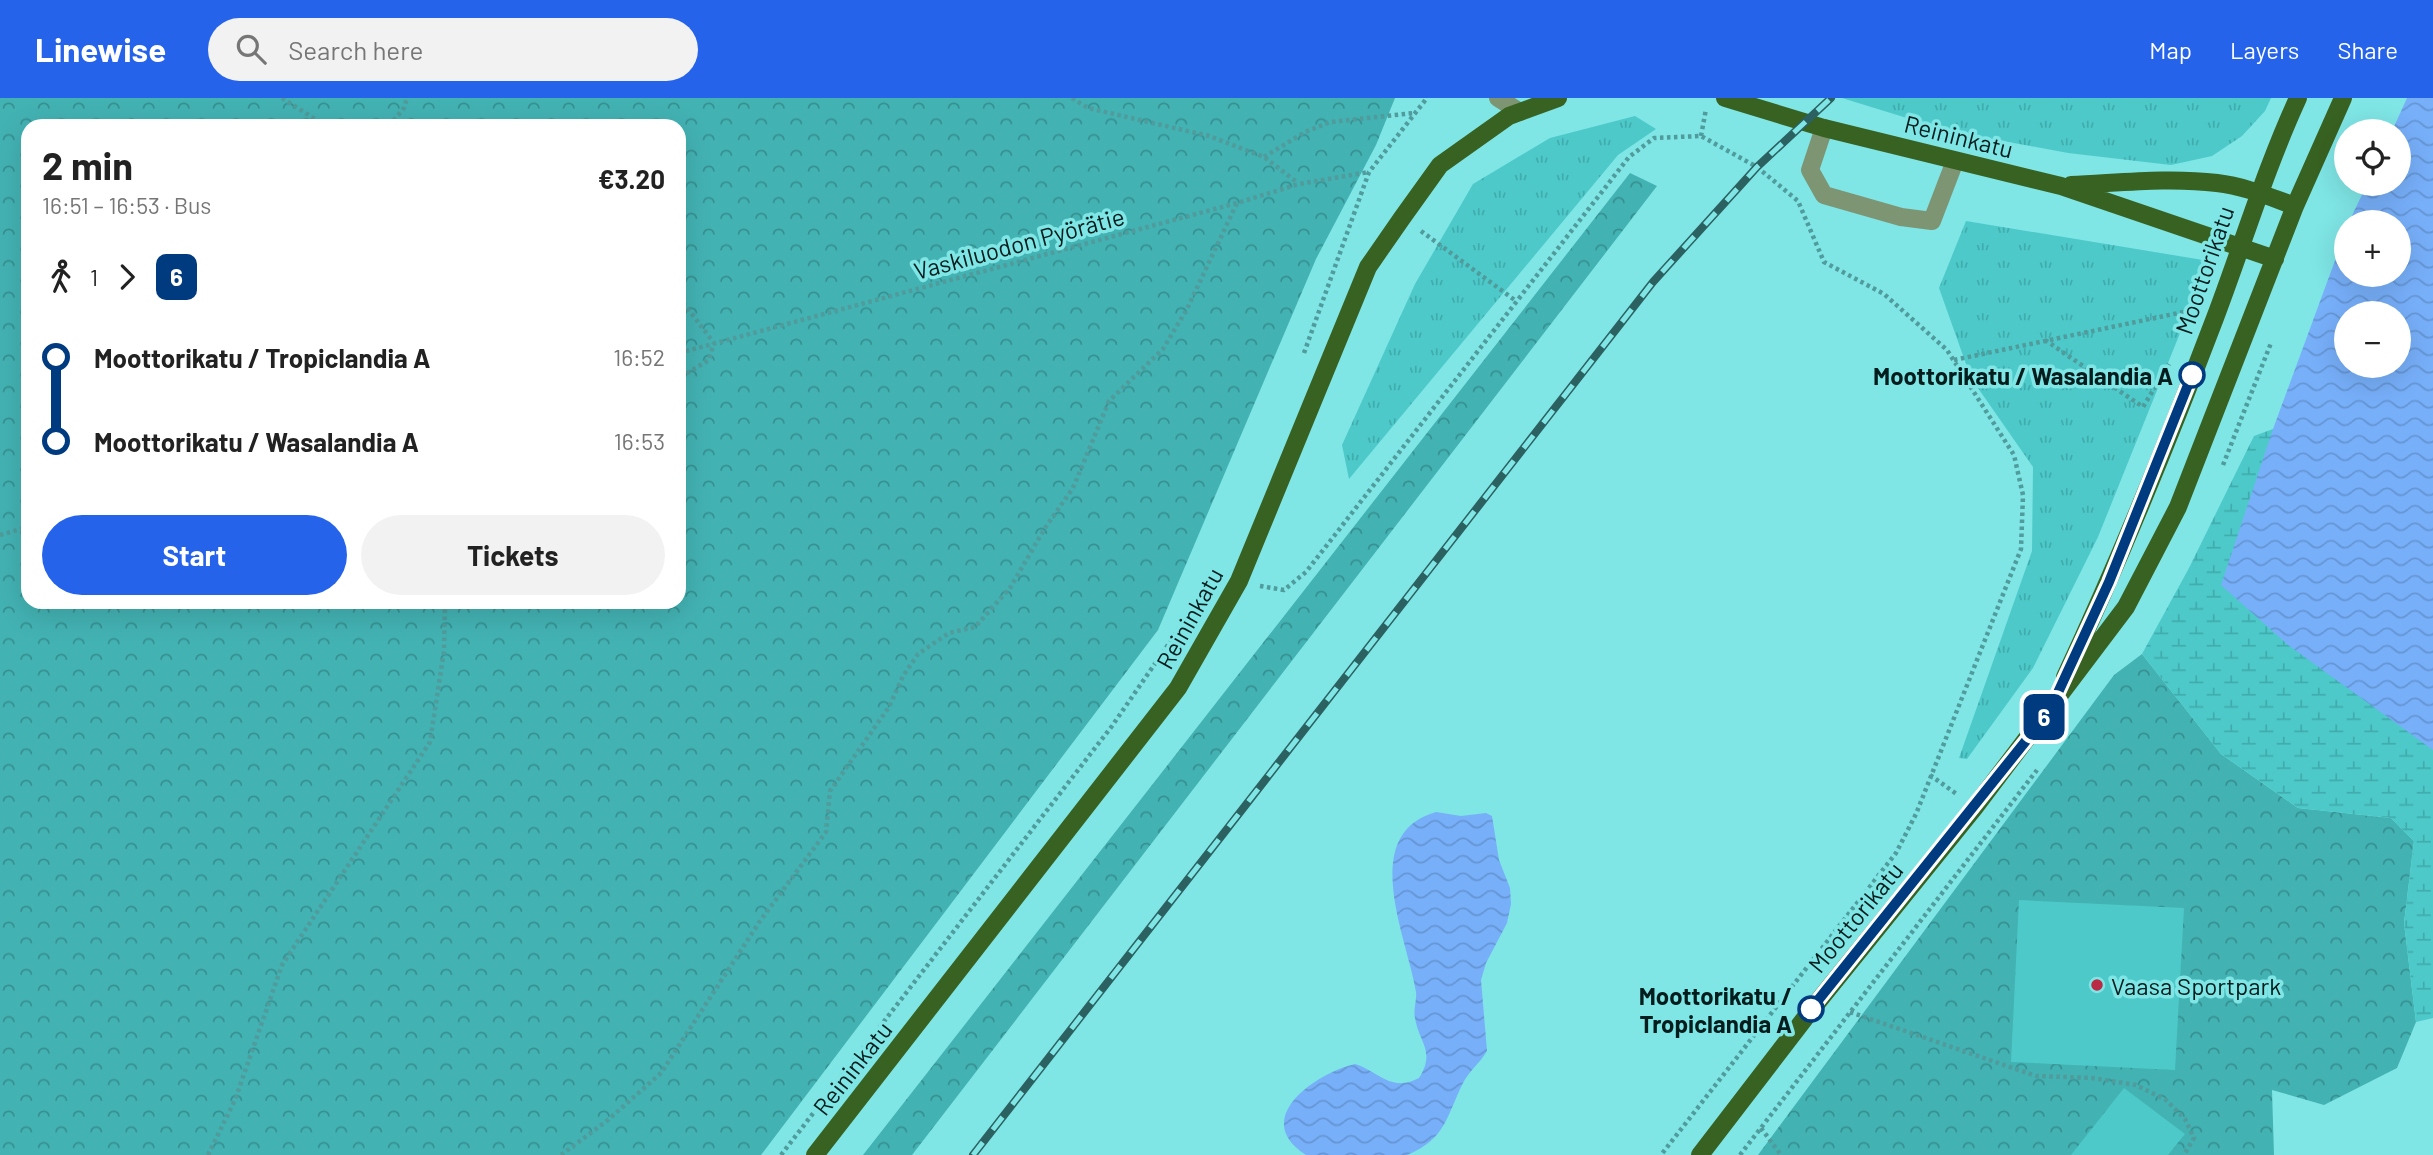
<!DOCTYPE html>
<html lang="en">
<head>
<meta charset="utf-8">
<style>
	:root { --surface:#fff; --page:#f2f2f2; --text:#222; --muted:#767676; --accent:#2563eb }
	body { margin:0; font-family:Barlow,sans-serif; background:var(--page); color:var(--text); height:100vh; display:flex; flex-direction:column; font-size:26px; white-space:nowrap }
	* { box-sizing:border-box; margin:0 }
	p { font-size:23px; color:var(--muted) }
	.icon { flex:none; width:38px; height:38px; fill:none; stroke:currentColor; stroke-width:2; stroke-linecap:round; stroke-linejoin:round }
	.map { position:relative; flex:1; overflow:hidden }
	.sheet { position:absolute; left:21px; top:21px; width:665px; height:490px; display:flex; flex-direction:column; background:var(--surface); border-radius:21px; box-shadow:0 7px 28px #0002 }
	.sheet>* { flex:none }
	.badge { padding:0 14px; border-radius:10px; font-size:24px; line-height:46px }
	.buttons { position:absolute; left:2334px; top:21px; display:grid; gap:14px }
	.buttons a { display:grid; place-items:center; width:77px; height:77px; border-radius:50%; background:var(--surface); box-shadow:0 7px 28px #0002; font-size:35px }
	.map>.badge { position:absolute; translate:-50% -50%; box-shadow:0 0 0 4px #fff }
	.legs { display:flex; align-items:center; gap:10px; height:77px; padding:0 21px; font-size:23px }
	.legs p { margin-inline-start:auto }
	.summary { display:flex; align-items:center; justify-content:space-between; height:119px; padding:0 21px }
	h1 { font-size:38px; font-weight:700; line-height:52px }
	.button { display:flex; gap:14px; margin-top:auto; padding:14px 21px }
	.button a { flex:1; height:80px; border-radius:42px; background:var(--accent); color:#fff; font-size:28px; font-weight:700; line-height:80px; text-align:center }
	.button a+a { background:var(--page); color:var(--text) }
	ul { padding:0 21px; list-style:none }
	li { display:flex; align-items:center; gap:24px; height:84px; font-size:26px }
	li i { display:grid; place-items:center; width:10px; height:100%; margin:0 9px; background:currentColor }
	li i::after { content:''; width:18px; height:18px; margin:-9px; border:5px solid; border-radius:50%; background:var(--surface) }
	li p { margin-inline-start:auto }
	li:first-child i { background:linear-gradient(#0000 50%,currentColor 0) }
	li:last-child i { background:linear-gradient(currentColor 50%,#0000 0) }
	header { display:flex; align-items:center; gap:42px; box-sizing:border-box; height:98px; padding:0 35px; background:var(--accent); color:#fff }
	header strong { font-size:33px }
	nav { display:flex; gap:38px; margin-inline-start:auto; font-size:24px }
	.search { width:490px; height:63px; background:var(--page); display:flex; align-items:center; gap:18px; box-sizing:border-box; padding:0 24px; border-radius:38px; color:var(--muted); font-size:26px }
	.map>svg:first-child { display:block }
</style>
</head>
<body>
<header>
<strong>Linewise</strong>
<div class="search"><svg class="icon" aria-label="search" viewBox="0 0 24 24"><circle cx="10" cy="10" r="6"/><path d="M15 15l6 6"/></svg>Search here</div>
<nav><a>Map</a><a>Layers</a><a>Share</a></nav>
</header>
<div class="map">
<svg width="2433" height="1057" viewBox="0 0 2433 1057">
	<defs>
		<pattern id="forest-crowns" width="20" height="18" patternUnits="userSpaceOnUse" patternTransform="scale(1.75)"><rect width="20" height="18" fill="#43b2b3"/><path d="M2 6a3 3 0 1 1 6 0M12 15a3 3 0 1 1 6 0" fill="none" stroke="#369091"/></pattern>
		<pattern id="wetland-marsh" width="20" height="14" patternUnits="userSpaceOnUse" patternTransform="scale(1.75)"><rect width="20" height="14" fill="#4dc9ca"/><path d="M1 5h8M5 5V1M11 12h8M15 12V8" fill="none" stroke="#41acad"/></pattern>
		<pattern id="park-tufts" width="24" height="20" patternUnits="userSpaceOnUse" patternTransform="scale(1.75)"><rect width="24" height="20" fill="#4dc9ca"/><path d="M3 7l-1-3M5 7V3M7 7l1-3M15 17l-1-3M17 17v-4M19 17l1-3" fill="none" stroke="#41acad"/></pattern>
		<pattern id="water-waves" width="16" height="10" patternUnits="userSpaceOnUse" patternTransform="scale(1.75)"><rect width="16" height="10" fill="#77aff9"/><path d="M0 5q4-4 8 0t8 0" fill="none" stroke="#6596d5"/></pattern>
	</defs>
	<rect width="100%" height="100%" fill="#7fe5e5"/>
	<path fill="url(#forest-crowns)" fill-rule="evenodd" d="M0 0H1395L1376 47 1316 161 1158 532 761 1057H0ZM28 28H679V504H28Z
		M1630 75 1657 88 912 1057H863Z
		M2142 556 2221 656 2298 710 2391 720 2414 743 2404 825 2416 924 2397 970 2324 1007 2272 992 2274 1057H1758L2114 577Z"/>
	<path fill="url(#wetland-marsh)" d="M2273 331 2433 356V920L2416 924 2404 825 2414 743 2391 720 2298 710 2221 656 2142 556 2189 470 2254 338Z"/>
	<path fill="url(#park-tufts)" d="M1842 0H2271L2265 13 2242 38 2212 58 2171 67 2068 55 1949 33Z
		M1635 18 1656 31 1618 57 1349 381 1342 347 1415 186 1473 86 1550 40Z
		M1966 123 2209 163 2098 439 2033 570 1967 661 1959 660 2032 453 2033 369 1971 280 1939 190Z"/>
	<path fill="#4dc9ca" d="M2019 802 2184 810 2175 972 2011 964Z
		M2124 990 2185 1036 2168 1057H2071Z"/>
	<path fill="url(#water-waves)" fill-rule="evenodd" d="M2407 0H2433V652L2288 547 2221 487 2273 331 2347 130V177H2399V124H2349L2367 86H2399V33H2392ZM2347 215H2399V268H2347Z
		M1436 714 1461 718 1486 715 1492 718 1499 762 1510 790 1511 806 1507 825 1486 865 1481 882 1487 953C1480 965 1469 973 1463 985 1446 1019 1446 1041 1407 1057H1306C1249 1021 1316 975 1355 966 1378 973 1391 995 1419 980 1436 953 1419 945 1415 920 1413 912 1417 903 1416 894 1408 842 1357 736 1436 714Z"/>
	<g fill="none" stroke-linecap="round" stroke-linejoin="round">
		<path stroke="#509b9b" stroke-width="4.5" stroke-dasharray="3.5 3.5" stroke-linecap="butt" d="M282 0 326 28
			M1072 0 1088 10 1209 38 1264 59 1298 85
			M389 28 404 10 407 0
			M1701 38 1706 11
			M1264 59 1305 34 1330 24 1414 15
			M1421 133 1516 203
			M679 199 714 245 709 262 679 280
			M2045 242 2143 309 2169 266
			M679 255 1237 105 1299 86 1369 74
			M1304 255 1369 74 1427 0
			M1954 262 2193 212
			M2223 367 2271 245
			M0 437 28 429
			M1260 488 1284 492 1306 474 1629 59 1654 40 1701 38 1757 69 1798 103 1824 164 1884 196 1947 252 2014 357 2023 397 2021 451 1916 716 1896 755 1661 1057
			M1930 677 1958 697
			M1850 914 2036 978 2092 980 2136 987 2166 1002 2185 1021 2194 1040 2184 1057
			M1761 1030 1781 1057
			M208 1057 235 1002 282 867 430 644 444 553 445 504
			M561 1057 608 1022 661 975 760 823 826 734 830 693 889 609 903 578 918 556 949 535 975 529 1010 490 1045 430 1073 390 1109 303 1163 251 1187 211 1237 105
			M781 1057 1112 628 1192 512
			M1740 1057 2037 672"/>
		<path stroke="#7e9573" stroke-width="18" d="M1498 0 1520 14
			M1824 30 1810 72 1824 97 1901 119 1932 123 1955 63"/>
		<path stroke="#386221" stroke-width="18" d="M1725 0 1824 30 2061 88 2275 161
			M2071 87C2119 85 2169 79 2217 85 2244 88 2270 99 2295 108
			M2065 579C2120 461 2169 341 2215 220 2243 146 2265 72 2298 0
			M815 1057 1178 590 1239 483 1368 169 1402 120 1440 67 1509 18 1558 0
			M1700 1057 1812 911 1975 709 2126 509 2178 409 2295 108 2343 0"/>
		<g stroke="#2b6161" stroke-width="8">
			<path id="rail" d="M973 1057 1653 184 1757 69 1831 0"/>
		</g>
		<use href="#rail" stroke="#7fe5e5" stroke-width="5" stroke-dasharray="16" stroke-linecap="butt"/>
	</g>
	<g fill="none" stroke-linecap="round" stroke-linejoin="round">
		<g stroke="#fff" stroke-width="16">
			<path id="line-1" d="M1811 911 2049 614 2109 484 2192 277"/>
		</g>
		<use href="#line-1" stroke="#003b80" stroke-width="10"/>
	</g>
	<g fill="#fff" stroke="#003b80" stroke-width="3.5">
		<circle cx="2192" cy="277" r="12"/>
		<circle cx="1811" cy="911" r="12"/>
	</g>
	<circle fill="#bb2a45" stroke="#7fe5e5" stroke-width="2.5" cx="2097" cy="887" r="7"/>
	<g text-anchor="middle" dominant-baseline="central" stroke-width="7" stroke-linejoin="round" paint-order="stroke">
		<g font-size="24" fill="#001d1d" stroke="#7fe5e5">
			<text transform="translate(1959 38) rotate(14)">Reininkatu</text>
			<text transform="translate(1019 145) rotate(-15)">Vaskiluodon Pyörätie</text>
			<text transform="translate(2204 172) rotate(-71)">Moottorikatu</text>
			<text transform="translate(1189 520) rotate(-61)">Reininkatu</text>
			<text transform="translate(1855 819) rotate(-51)">Moottorikatu</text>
			<text transform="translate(852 970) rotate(-52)">Reininkatu</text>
		</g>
		<g font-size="24" font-weight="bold" fill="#001d1d" stroke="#7fe5e5" text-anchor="end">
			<text x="2173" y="277">Moottorikatu / Wasalandia A</text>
			<text x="1792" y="897">Moottorikatu /<tspan x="1792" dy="28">Tropiclandia A</tspan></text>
		</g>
		<g font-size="24" fill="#001d1d" stroke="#7fe5e5" text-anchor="start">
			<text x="2111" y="887">Vaasa Sportpark</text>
		</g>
	</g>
</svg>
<div class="buttons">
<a><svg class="icon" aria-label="locate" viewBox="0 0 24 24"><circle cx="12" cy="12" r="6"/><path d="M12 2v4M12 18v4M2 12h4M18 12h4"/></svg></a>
<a>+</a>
<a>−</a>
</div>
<b class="badge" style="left:2044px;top:619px;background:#003b80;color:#fff">6</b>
<section class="sheet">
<div class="summary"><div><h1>2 min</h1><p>16:51 – 16:53 · Bus</p></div><b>€3.20</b></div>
<div class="legs"><svg class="icon" aria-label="walk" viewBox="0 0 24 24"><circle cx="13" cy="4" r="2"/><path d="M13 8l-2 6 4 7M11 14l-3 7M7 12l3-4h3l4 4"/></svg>1<svg class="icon" aria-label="forward" viewBox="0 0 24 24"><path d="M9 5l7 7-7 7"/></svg><b class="badge" style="background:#003b80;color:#fff">6</b></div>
<ul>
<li><i style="color:#003b80"></i><b>Moottorikatu / Tropiclandia A</b><p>16:52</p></li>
<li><i style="color:#003b80"></i><b>Moottorikatu / Wasalandia A</b><p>16:53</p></li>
</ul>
<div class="button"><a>Start</a><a>Tickets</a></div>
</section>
</div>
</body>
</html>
